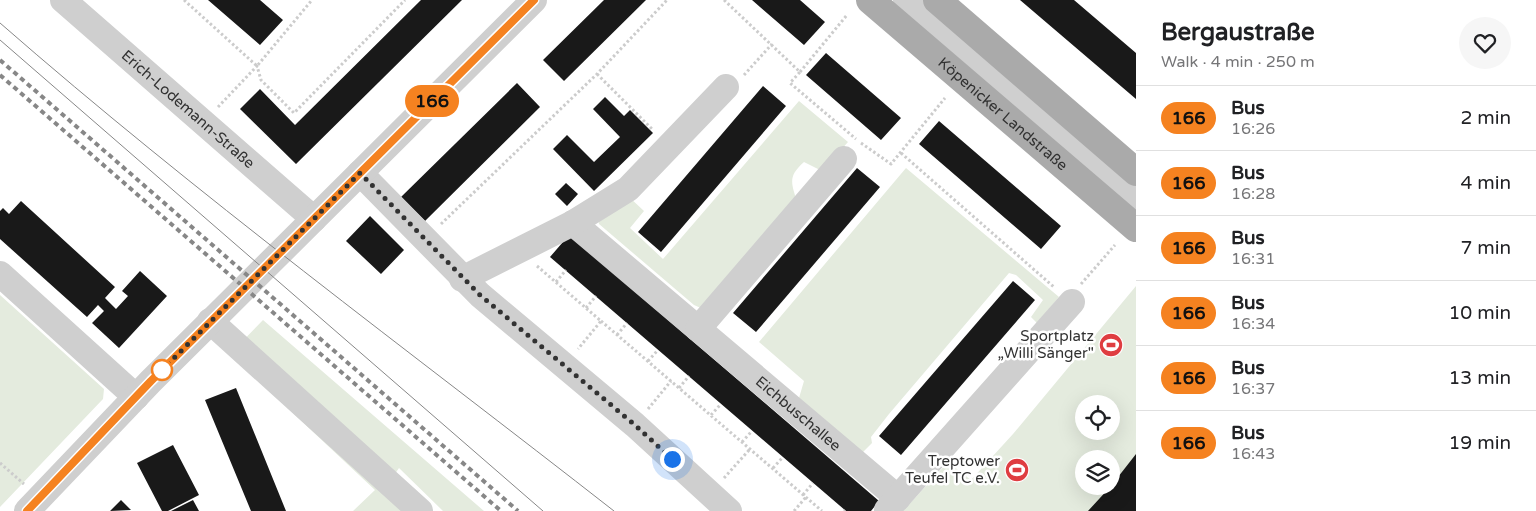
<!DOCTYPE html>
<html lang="en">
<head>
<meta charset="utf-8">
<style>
	:root { --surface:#fff; --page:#f6f6f6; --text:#202124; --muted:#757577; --line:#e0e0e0 }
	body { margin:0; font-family:"Varela Round",sans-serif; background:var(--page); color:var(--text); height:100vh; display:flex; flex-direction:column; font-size:19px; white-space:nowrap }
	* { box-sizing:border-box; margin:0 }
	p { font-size:16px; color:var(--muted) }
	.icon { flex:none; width:28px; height:28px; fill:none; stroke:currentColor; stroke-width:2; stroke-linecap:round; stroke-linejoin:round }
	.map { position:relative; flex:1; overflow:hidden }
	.sheet { display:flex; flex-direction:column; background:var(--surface); width:400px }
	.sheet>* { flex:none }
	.badge { padding:0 10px; border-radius:16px; font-size:18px; line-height:32px }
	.buttons { position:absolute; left:1075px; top:395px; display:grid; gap:10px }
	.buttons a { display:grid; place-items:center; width:45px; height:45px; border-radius:50%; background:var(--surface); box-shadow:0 5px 20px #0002; font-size:25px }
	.you { position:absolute; width:25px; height:25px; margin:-12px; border:4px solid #fff; border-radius:50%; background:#1a73e8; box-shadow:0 0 0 8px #1a73e833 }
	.map>.badge { position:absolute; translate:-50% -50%; box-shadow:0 0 0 2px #fff }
	.round { display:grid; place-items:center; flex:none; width:52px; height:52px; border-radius:26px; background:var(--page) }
	.overview { display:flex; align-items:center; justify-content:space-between; height:85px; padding:0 25px }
	h1 { font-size:24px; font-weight:700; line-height:38px }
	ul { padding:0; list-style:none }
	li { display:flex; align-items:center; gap:15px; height:65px; padding:0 25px; border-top:1px solid var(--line) }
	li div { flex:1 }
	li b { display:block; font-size:19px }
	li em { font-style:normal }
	li .badge { min-width:55px; font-weight:700; text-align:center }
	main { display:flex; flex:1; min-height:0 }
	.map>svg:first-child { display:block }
</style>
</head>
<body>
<main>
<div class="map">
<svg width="1136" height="511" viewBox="0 0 1136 511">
	<rect width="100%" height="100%" fill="#fff"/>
	<path fill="#e4ebde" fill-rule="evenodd" d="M799 101 848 142 822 171 804 162C788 176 791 183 797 201L703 309 694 305 599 224 598 217 628 196 644 211 630 228 663 259Z
		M906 168 1059 297 1037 323 1031 317 1043 300 1016 275 1009 273 889 414 871 437 872 443 862 453 799 398 804 381 759 342Z
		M1136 286V511H903L948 462 971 480 1013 434ZM1084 404H1111V431H1084ZM1084 459H1111V486H1084Z
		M0 295 104 389 103 399 0 507Z
		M263 320 484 511H443L399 468 386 487 412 511H353L375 490 230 354Z"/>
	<path fill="#191919" d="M208 0H260L283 20 260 45Z
		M421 0H462L296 164 240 109 260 89 295 125Z
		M604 0H646L564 81 543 60Z
		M752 0H800L825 22 804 45Z
		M1020 0H1074L1136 53V99Z
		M826 53 901 118 881 140 806 75Z
		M517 83 540 107 425 221 401 197Z
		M763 86 786 106 661 252 638 232Z
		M605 97 624 116 630 110 653 133 594 191 553 149 567 135 594 162 620 137 593 109Z
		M939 121 1061 226 1041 249 919 144Z
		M857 168 880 187 756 332 733 313Z
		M566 183 578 194 567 206 555 194Z
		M21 201 115 287 105 298 116 309 128 296 122 291 140 271 167 296 119 348 92 323 104 311 98 305 87 317 0 239V211L3 208 9 214Z
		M370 216 404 250 381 274 346 241Z
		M569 235 879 501 871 511H846L550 257Z
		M1013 281 1035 300 901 455 879 436Z
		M236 388 286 511H251L205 400Z
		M173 445 199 495 168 511H162L137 463Z
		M1136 454V511H1088L1111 486Z
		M121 500 131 510 110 511Z
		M193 500 199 511H171Z"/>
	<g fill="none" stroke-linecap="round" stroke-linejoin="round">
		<path stroke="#ccc" stroke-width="3" stroke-dasharray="2.5 2.5" stroke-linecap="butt" d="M184 0 257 66 312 0
			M724 0 800 72 790 83 856 139
			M800 72 847 15
			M597 74 653 130
			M744 75 772 44
			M218 107 257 66 261 80 294 113 405 0
			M861 143 891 164 945 98
			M901 153 1055 288
			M441 224 597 74 667 0
			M537 266 601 321 578 349
			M556 282 566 270
			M1081 284 1115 245
			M586 308 596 296
			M601 321 822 511
			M617 335 627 323
			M648 361 658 350
			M679 388 689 376
			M648 409 671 381
			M711 415 721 404
			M742 442 752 431
			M0 463 24 484
			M773 468 783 457
			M724 478 750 449
			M803 495 813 483
			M794 511 806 497
			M844 511 845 510"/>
		<g stroke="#cfcfcf" stroke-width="26">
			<path id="s1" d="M63 0 314 219"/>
			<path d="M906 0 1136 197"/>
			<path d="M360 173 480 295 635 425 729 511"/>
			<path id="s2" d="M573 223 898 498"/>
			<path d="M0 274 136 397"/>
			<path d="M462 279 573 223 628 189 726 87"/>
			<path d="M210 321 420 511"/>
			<path d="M698 329 844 159"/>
			<path d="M887 510 1072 302"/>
			<path d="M27 511 151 381 534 0"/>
		</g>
		<g stroke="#aaa" stroke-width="28">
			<path id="s3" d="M870 0 1136 228"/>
			<path d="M937 0 1136 172"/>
		</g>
		<path stroke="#878787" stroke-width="1" d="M0 23C197 195 408 350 614 511
			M0 40 543 511"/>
		<path stroke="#878787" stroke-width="4" stroke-dasharray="5 4" stroke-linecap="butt" d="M0 60 518 511
			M0 75 501 511"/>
	</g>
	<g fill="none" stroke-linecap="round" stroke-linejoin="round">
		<g stroke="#fff" stroke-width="11">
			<path id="line" d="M27 511 151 381 534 0"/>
		</g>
		<use href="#line" stroke="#f58220" stroke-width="8"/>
		<path stroke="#323232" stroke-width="5" stroke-dasharray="0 9" d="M162 370 360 173 480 295 635 425 672 459"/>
	</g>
	<defs>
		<g id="stadium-disc" transform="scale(1.25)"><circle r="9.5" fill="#df3d41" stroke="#fff"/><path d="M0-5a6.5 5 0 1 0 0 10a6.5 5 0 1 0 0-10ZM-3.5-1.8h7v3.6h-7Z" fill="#fff"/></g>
	</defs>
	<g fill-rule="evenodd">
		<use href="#stadium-disc" x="1111" y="345"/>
		<use href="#stadium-disc" x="1017" y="470"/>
	</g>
	<circle fill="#fff" stroke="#f58220" stroke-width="2.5" cx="162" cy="370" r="10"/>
	<g text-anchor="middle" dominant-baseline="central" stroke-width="5" stroke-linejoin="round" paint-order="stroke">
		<g font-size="15" fill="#323232" stroke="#fff">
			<text stroke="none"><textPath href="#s1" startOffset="166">Erich-Lodemann-Straße</textPath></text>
			<text stroke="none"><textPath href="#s3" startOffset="175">Köpenicker Landstraße</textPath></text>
			<text stroke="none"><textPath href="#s2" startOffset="295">Eichbuschallee</textPath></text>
		</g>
		<g font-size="15" fill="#323232" stroke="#fff" text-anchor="end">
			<text x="1094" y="336">Sportplatz<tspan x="1094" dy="17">„Willi Sänger"</tspan></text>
			<text x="1000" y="461">Treptower<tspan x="1000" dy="17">Teufel TC e.V.</tspan></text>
		</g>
	</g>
</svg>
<div class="buttons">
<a><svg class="icon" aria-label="locate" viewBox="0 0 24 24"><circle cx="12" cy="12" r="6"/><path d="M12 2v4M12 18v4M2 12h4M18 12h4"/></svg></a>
<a><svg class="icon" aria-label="layers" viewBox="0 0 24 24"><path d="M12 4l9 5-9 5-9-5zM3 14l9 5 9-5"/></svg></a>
</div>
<div class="you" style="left:672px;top:459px"></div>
<b class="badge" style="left:432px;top:101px;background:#f58220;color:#111">166</b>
</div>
<section class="sheet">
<div class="overview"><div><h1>Bergaustraße</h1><p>Walk · 4 min · 250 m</p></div><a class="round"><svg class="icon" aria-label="heart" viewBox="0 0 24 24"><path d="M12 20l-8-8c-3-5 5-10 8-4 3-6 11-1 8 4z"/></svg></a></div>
<ul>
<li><span class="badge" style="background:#f58220;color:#111">166</span><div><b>Bus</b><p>16:26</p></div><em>2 min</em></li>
<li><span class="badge" style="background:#f58220;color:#111">166</span><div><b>Bus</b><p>16:28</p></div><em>4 min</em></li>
<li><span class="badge" style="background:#f58220;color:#111">166</span><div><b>Bus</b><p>16:31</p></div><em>7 min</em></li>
<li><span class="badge" style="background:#f58220;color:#111">166</span><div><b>Bus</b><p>16:34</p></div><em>10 min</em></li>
<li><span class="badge" style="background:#f58220;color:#111">166</span><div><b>Bus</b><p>16:37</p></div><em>13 min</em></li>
<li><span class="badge" style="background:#f58220;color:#111">166</span><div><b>Bus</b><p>16:43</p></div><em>19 min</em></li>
</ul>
</section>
</main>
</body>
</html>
